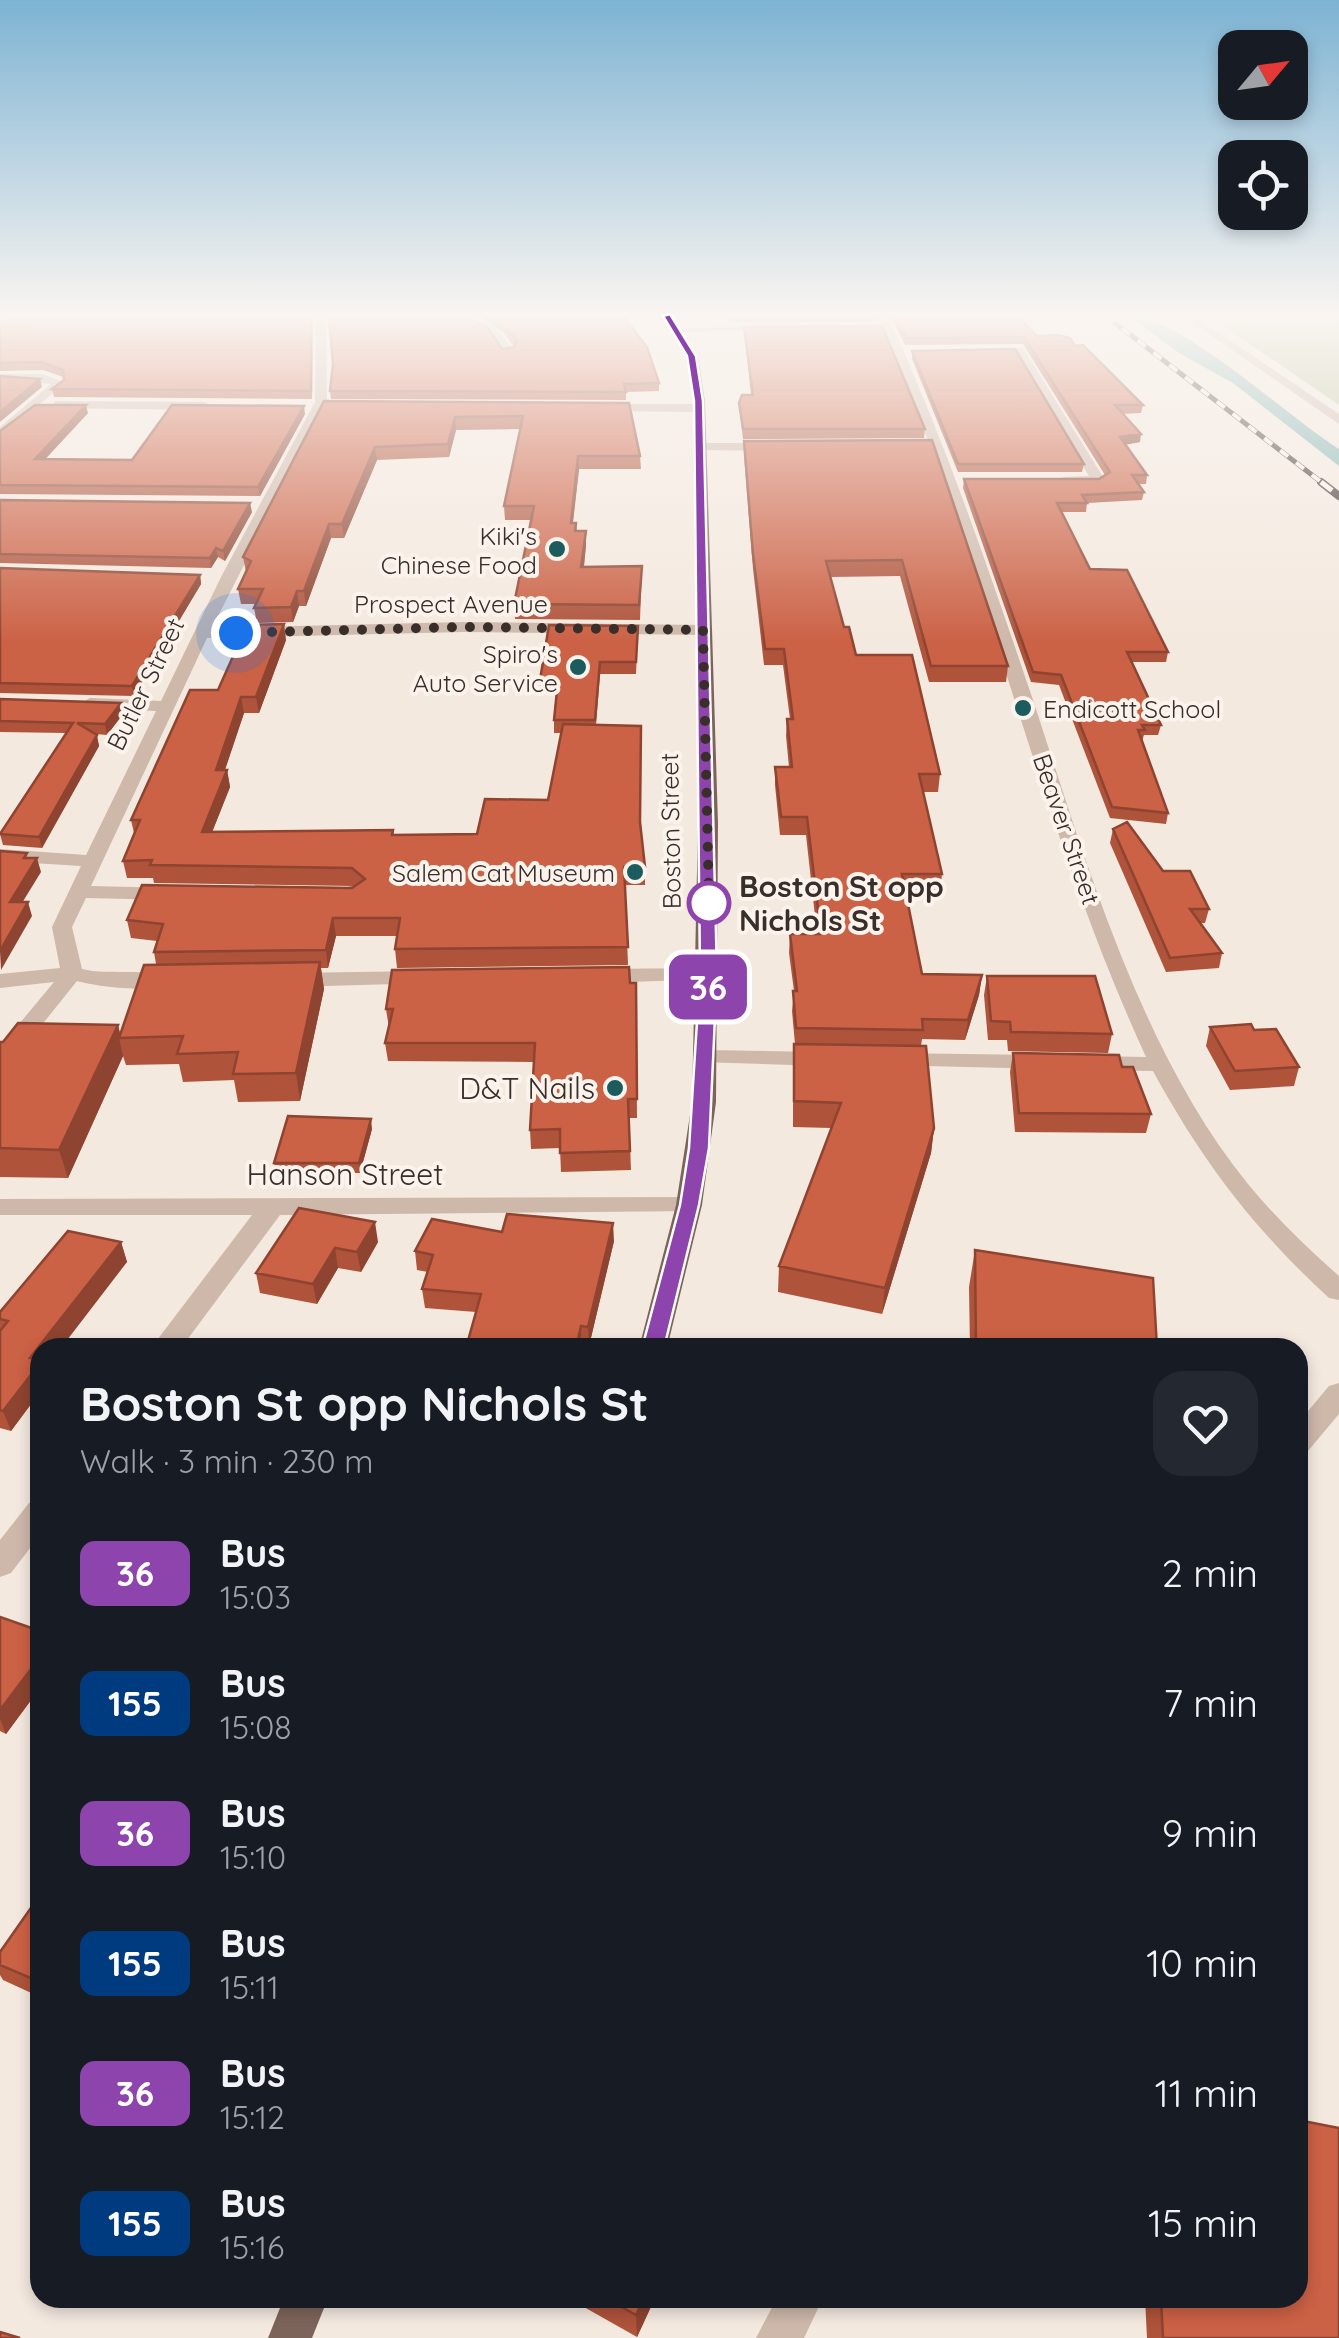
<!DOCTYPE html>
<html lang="en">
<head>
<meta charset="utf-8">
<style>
	:root { --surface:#171b24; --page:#242831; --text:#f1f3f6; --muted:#9ea1a6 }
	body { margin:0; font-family:Quicksand,sans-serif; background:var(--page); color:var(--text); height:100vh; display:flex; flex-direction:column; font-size:38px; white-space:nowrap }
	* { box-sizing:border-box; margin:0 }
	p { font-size:32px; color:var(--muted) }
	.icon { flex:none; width:55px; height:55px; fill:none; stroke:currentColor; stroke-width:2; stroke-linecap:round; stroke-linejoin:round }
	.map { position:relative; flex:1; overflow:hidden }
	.side { position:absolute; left:30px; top:1338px; width:1278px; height:970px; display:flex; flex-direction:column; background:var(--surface); border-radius:30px; box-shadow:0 5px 15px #0003 }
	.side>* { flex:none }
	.badge { padding:0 20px; border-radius:15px; font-size:35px; line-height:65px }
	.needle { width:65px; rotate:61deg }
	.fabs { position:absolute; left:1218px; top:30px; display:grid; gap:20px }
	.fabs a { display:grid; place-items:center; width:90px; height:90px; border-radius:20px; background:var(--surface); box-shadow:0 5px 15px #0003; font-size:50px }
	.you { position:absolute; width:50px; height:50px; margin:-25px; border:8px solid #fff; border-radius:50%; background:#1a73e8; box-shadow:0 0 0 15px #1a73e833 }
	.map>.badge { position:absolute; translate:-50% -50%; box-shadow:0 0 0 5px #fff }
	.round { display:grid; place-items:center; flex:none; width:105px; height:105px; border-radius:30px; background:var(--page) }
	.overview { display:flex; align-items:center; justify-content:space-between; height:170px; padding:0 50px }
	h1 { font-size:48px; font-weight:700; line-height:75px }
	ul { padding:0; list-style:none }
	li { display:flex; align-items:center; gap:30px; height:130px; padding:0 50px }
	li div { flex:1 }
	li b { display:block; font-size:38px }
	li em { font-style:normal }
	li .badge { min-width:110px; font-weight:700; text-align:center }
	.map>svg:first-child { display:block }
</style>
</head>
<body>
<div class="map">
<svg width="1339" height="2338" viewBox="0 0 1339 2338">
	<rect width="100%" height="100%" fill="#f4e9df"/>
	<path fill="#b9c49d" d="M1209 316H1339V405Z"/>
	<path fill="#7cb2b3" d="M1129 316C1181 316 1289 418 1339 449V466L1233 383 1179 353Z"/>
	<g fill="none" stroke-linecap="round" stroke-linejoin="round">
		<path fill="#cdb8aa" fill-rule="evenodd" d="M316 316H326L327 402 212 628 464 622 703 625 711 630 703 635 464 632 207 638 91 886 172 888 182 894 172 900 86 898 72 927 82 969C107 976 163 966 180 981 165 995 97 987 77 981L8 1067 0 1069V1047L54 982 0 988V974L60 968 52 927 81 866 0 861V849L86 855 156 711 90 708 81 703 90 698 161 701 221 577 315 402Z
			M451 316C481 315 498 327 514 351L504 353 490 331Z
			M878 316H888C945 441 989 570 1033 700 1086 861 1140 1051 1248 1184 1276 1218 1306 1247 1339 1276V1300L1329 1298C1253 1228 1202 1161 1153 1071L1088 1070 1076 1063 1088 1056 1146 1057C1036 818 984 557 878 316Z
			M1183 316H1194L1339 414V424Z
			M777 325 781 330 677 332 672 329Z
			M977 348H1023L1105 480 1103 483H1063V477L1089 476 1015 353H981Z
			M0 374H43L65 383 0 437V427L51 384 0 380Z
			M55 401 205 402 211 406 205 410 51 408Z
			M595 404H698L704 408 698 412 591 411Z
			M698 443H778L784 447 778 451 694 450V444Z
			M709 968 717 969 720 974 717 979 599 983 588 976 599 969Z
			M424 971 435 978 432 983 289 987 278 980 289 973Z
			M706 1050 823 1052 835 1059 823 1066 698 1062 694 1057Z
			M893 1053 1043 1055 1055 1062 1043 1069 885 1065 881 1060 885 1055Z
			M689 1197 698 1199 702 1205 698 1211 280 1215 181 1348H151L252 1215H0V1199Z
			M1339 1383V1414L1308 1451 1298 1454V1423L1329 1386Z
			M40 1500V1535L11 1573 0 1577V1540L29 1503Z
			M777 2298H823L804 2338H756Z"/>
		<path fill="#7d645a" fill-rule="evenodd" d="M663 316H673L698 357 705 401 718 824 716 1102 702 1205 667 1348H639L676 1205 692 1102 698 824 693 401 686 357Z
			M284 2298H328L312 2338H268Z"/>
		<g stroke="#3a2e2a" stroke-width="5">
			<path id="rail-far1" d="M1106 316 1325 485"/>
		</g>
		<g stroke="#3a2e2a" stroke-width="8">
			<path id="rail" d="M1321 482 1339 496"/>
		</g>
		<use href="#rail-far1" stroke="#fbf3ec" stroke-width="4" stroke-dasharray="10" stroke-linecap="butt"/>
		<use href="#rail" stroke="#fbf3ec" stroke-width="5" stroke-dasharray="14" stroke-linecap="butt"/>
	</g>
	<path fill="#af533b" d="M313 316 312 399 54 397 52 389 64 380 63 377 43 370 0 371V321Z
		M476 316H643L625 319 659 383V391L626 392V400L331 399 330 391 514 347 504 333 481 317Z
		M723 316H877L876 321 730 322Z
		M890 316H1018L1037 336 1075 346 1143 405 1141 413 1122 414 1140 442 1126 444 1147 475 1146 484H1138L1144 492 1142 500 1087 503 1086 512H1061L1090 569 1168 652 1166 662H1132L1161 725 1158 735H1144L1142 741 1168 813 1166 824 1110 818 1059 685 1031 682 963 488 964 479H1099L1105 475 1023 344 905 345Z
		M744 327 925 429 924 438 743 439 739 403 751 395Z
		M912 351 1084 464 1082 472H958L912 359Z
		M324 401 629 403 640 456 641 469H579L573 523H576L577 531H586V545L584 567 642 566 640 620 515 619 514 604 531 520H505L504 506 521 429 456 430 449 457 377 460 344 538H331L306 606H299L293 622 257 623 254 608 256 604H241L238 589 246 572 243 557Z
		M88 413 45 459 132 460 305 414 260 496 0 494V431Z
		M932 440 1008 666 1006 682H929L900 576 830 577 844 627 856 655 940 774 938 792H923L942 874 940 893H905L922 974 982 975 979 995 965 1040 922 1039 921 1046 934 1128 931 1153 882 1314 778 1292 779 1266 831 1128 793 1127V1069L795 1044 792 1011 794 991 789 953 790 934H817L806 835H780L775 785V767H789L786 736 787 719H790L783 665H764L753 569 744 455V441Z
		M0 500 252 512 225 561 218 557 211 568 0 563Z
		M0 568 200 575 201 584 134 696 0 693Z
		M638 626 636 674H600L596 725 640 825 645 867V885H625L628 965 397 968 395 949 397 936H336L328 968H321L324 989 300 1101 238 1102 234 1080 183 1082 179 1064 126 1065 123 1056 68 1178 0 1177V1042L118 1025 120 1033 156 964 154 952 157 941 131 938 127 920 354 886 154 883 153 878H127L123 861 134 833 131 820 218 690 286 640 259 713H244L225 770H227L230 787 212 832 393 830 394 835 477 834 548 800 561 733H554V720L557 693H541L540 680Z
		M0 699 121 703 123 714 107 735 96 734 99 746 42 848 3 845 0 834 66 733 0 732Z
		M1113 829 1209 909 1205 923H1201L1222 953 1219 968 1166 972 1110 843Z
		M987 976 1112 1034 1108 1053 1008 1051 1007 1040H988L984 995Z
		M636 983 637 1118H629L631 1170 561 1172 560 1148 531 1149 530 1130 534 1062 388 1061 385 1043 389 1028 386 1009Z
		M1210 1027 1254 1030 1299 1067 1294 1086 1230 1090 1206 1046Z
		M1013 1053 1122 1067 1151 1114 1146 1133 1015 1132 1010 1072Z
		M372 1129 360 1173H276L274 1163Z
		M299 1208 378 1242 361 1272 338 1268 317 1304 260 1293 256 1273Z
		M502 1232 614 1241 589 1346 582 1345 581 1348H466L476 1312 425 1308 422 1289 428 1272 417 1270 415 1251Z
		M121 1242 127 1262 40 1348V1392L11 1431 0 1428V1312Z
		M975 1250 1157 1348H970L969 1287Z
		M0 1617 40 1631V1688L6 1734 0 1731Z
		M40 1895V1997L3 1980 0 1975V1952Z
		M568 2298H655L637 2337Z
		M1145 2298H1298L1339 2338H1147Z"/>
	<path fill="#8e4430" d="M40 379 42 387 0 422V412Z
		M86 405 88 413 37 468 35 459Z
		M304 406 305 414 260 496 258 487Z
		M455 417 456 430 449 457 448 444Z
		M1141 434 1140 442 1119 446 1120 437Z
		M375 447 377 460 344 538 342 524Z
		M578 456 579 469 571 537V523Z
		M250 503 252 512 225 561 223 551Z
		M329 524 331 538 306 606 304 591Z
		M586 531V545L582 582 581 567Z
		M216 548 218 557 211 568 210 558Z
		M200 575 201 584 134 696 132 686Z
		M297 591 299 606 293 622 291 607Z
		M284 624 286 640 259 713 256 697Z
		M241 697 244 713 219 787 216 770Z
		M121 703 123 714 107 735 105 724Z
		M97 735 99 746 42 848 39 837Z
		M227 770 230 787 205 850 202 832Z
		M37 858 41 872 14 916 10 902Z
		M28 902 32 916 1 970 0 951Z
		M333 918 336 936 328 968 326 950Z
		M320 962 324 989 300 1101 296 1073Z
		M982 975 979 995 965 1040 968 1020Z
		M118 1025 121 1038H119L123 1056 68 1178 59 1150Z
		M371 1119 372 1129 360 1173 359 1163Z
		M934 1128 931 1153 882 1314 885 1288Z
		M375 1222 378 1242 361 1272 357 1252Z
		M613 1223 614 1241 589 1346 588 1327Z
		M121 1242 127 1262 61 1348H40V1392L11 1431 3 1411 30 1358Z
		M335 1248 338 1268 317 1304 313 1284Z
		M581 1326V1348H576Z
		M40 1657V1688L6 1734 0 1719V1710Z
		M644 2298H655L637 2337 636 2315Z"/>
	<path fill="#cb6145" stroke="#8e4430" stroke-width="2.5" d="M84 316H311V391L52 389 64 380 63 370 41 362 0 363V321Z
		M329 316H463L487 327 502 349 514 347 517 341 504 325 490 316H623L647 347 659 383 624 384 626 392 330 391 333 364Z
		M894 316H1018L1037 336 1058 335 1070 338 1075 346 1083 345 1143 405H1115L1141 434 1120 437 1147 475H1132L1144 492 1082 495 1087 503H1057L1090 569 1127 570 1168 652H1127L1161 725H1142L1145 730H1138L1168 813 1112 807 1061 675 1033 672 964 479H1099L1110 472 1024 337 906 338Z
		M882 326 925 429H743L739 403 742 395H753L744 327Z
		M1015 349 1084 464H958L912 351Z
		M0 376 40 379 0 412Z
		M324 401 629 403 640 456H578L571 523H576L575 531H586L581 567 642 566 639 605 514 604 534 506H504L523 416 455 417 448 444 375 447 342 524H329L304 591H297L291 607 254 608 263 589H238L251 561 243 557Z
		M35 405H86L35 459 132 460 172 405 304 406 258 487 0 485V431Z
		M932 440 1008 666H931L902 560 826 561 844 627H849L856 655H912L940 774H919L942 874H902L922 974 982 975 968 1020 922 1019 923 1030 796 1028 793 991H797L790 934H821L807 817H781L775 767H792L787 719H793L784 649H765L753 554 744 441Z
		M0 500 250 503 223 551 216 548 210 558 0 554Z
		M0 568 200 575 132 686 0 683Z
		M284 624 256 697H241L216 770H227L202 832 393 830 392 835 477 834 485 799 548 800 563 724 641 726 640 822 645 867H624L628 947 395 949 400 918H333L326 950 154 952 163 924 127 920 142 885 352 888 365 879 352 868 150 865 152 860 123 861 140 820H131L190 690H218L247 625Z
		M549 625 638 626 636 662H600L595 720H554L558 681 540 680Z
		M0 699 121 703 105 724 77 723 97 735 39 837 0 834 73 723 0 721Z
		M1127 822 1163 871H1190L1209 909H1190L1222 953 1170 958 1113 829Z
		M0 851 27 853 24 858H37L10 902H28L0 951Z
		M320 962 296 1073 233 1074 238 1052 177 1054 183 1036 119 1038 144 965Z
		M629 967 630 983H636L637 1099H628L630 1151 560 1153V1129L530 1130 535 1043H385L393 1009H386L392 970Z
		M987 976H1095L1112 1034 1011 1032 1010 1022 991 1021Z
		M18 1023 118 1025 59 1150 0 1148V1042H3Z
		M1251 1024 1254 1030 1276 1029 1299 1067 1235 1071 1210 1027Z
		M794 1044 926 1046 934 1128 885 1288 779 1266 841 1103 794 1101Z
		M1013 1053 1119 1055 1122 1067H1133L1151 1114 1019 1113Z
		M288 1116 371 1119 359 1163H274Z
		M299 1208 375 1222 357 1252 335 1248 313 1284 256 1273Z
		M507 1214 613 1223 588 1327 581 1326 576 1348H466L481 1294 422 1289 433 1255 415 1251 432 1219 502 1232Z
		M68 1231 121 1242 30 1358 40 1360V1363L3 1411 0 1410V1331L8 1321 0 1319V1312Z
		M975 1250 1153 1278 1157 1348H976Z
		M202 1344 220 1348H200Z
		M0 1617 40 1631V1657L0 1710Z
		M40 1895V1982L0 1965V1952Z
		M1298 2120 1339 2128V2338H1163L1161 2298H1298Z
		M606 2298H644L636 2315Z
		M0 2332 20 2338H0Z"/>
	<linearGradient id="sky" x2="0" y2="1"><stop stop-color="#7db3d3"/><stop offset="0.49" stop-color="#faf5f1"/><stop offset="1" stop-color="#faf5f1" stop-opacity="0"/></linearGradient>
	<rect width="1339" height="643" fill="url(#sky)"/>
	<path fill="#8e44ad" stroke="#fff" stroke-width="2.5" d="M670 314 696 356 703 401 717 974 709 1148 699 1205 664 1348 653 1355 642 1348 680 1205 689 1148 700 974 694 401 687 356 663 316Z"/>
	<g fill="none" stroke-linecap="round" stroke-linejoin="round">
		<path stroke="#3a2e2a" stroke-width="10" stroke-dasharray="0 18" d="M236 633 464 627 703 630 709 903"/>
	</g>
	<g fill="#1d5c5e" stroke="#fbf3ec" stroke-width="4">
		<circle cx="557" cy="549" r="10"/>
		<circle cx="578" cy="667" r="10"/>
		<circle cx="1023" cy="708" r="10"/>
		<circle cx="635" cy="872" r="10"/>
		<circle cx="615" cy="1088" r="10"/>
	</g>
	<circle fill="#fff" stroke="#8e44ad" stroke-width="5" cx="709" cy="903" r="20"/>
	<g text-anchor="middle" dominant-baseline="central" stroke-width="8" stroke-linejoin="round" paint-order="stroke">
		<g font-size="25" fill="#3a2e2a" stroke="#fbf3ec" text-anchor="end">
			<text x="537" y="535">Kiki's<tspan x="537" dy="29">Chinese Food</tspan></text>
			<text x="558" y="653">Spiro's<tspan x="558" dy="29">Auto Service</tspan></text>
			<text x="1043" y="708" text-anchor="start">Endicott School</text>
			<text x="615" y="872">Salem Cat Museum</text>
		</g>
		<g font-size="25" fill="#3a2e2a" stroke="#fbf3ec">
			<text x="451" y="603">Prospect Avenue</text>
			<text transform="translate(145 684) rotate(-64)">Butler Street</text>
			<text transform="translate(1067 829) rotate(71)">Beaver Street</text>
			<text transform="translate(670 831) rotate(-91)">Boston Street</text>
		</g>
		<g font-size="30" font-weight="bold" fill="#3a2e2a" stroke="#fbf3ec" text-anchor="start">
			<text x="739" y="886">Boston St opp<tspan x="739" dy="34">Nichols St</tspan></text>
		</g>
		<g font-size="30" fill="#3a2e2a" stroke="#fbf3ec" text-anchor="end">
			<text x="595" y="1088">D&amp;T Nails</text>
		</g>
		<g font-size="30" fill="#3a2e2a" stroke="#fbf3ec">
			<text x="345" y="1174">Hanson Street</text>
		</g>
	</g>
</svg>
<div class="fabs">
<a><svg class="needle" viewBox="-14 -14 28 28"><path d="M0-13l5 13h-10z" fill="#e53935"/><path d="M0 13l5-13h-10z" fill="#9ea1a6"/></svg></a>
<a><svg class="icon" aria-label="locate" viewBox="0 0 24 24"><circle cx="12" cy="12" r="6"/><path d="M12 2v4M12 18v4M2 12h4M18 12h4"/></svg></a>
</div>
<div class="you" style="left:236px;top:633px"></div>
<b class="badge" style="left:708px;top:987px;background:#8e44ad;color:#fff">36</b>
<section class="side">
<div class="overview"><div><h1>Boston St opp Nichols St</h1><p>Walk · 3 min · 230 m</p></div><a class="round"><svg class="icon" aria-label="heart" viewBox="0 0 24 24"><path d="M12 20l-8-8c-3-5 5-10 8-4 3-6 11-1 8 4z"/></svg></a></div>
<ul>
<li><span class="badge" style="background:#8e44ad;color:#fff">36</span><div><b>Bus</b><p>15:03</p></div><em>2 min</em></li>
<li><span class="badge" style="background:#003b80;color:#fff">155</span><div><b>Bus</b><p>15:08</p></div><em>7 min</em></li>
<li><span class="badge" style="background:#8e44ad;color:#fff">36</span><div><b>Bus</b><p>15:10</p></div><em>9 min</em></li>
<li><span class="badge" style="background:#003b80;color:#fff">155</span><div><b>Bus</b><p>15:11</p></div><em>10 min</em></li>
<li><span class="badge" style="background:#8e44ad;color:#fff">36</span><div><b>Bus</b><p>15:12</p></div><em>11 min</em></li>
<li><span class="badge" style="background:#003b80;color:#fff">155</span><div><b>Bus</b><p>15:16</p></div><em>15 min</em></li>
</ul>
</section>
</div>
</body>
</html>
